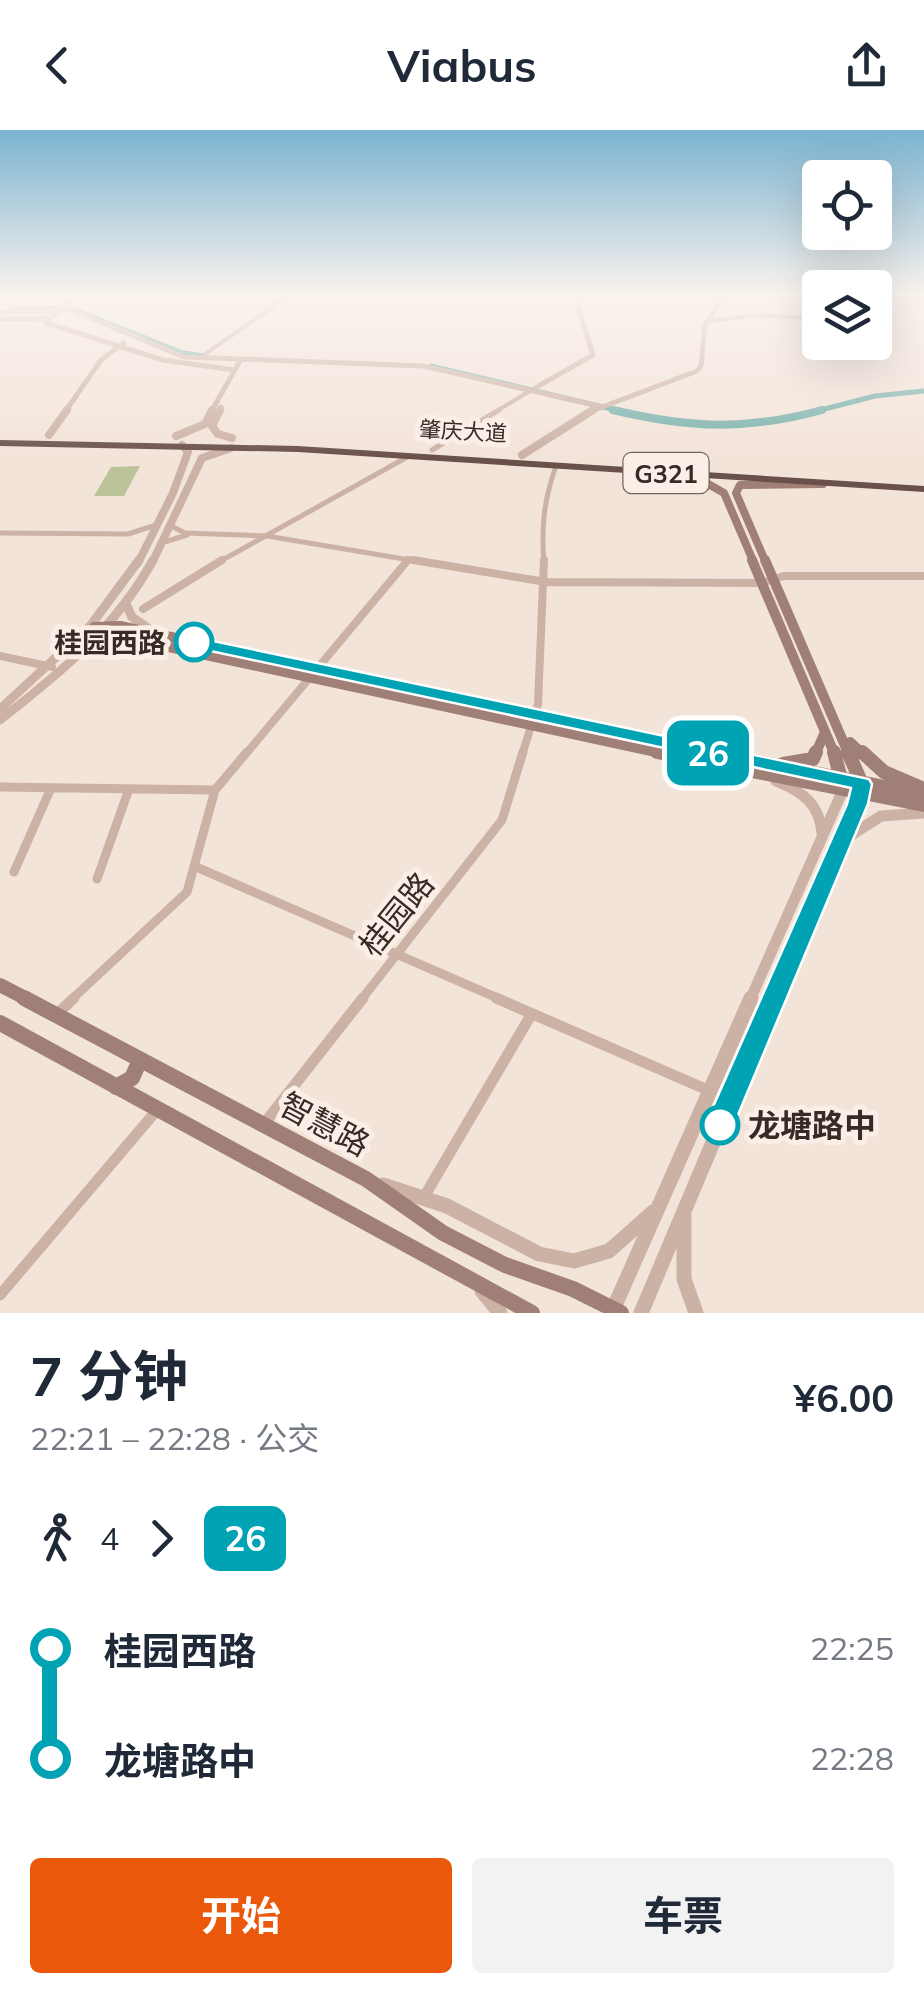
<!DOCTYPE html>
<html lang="zh">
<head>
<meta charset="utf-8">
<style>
	:root { --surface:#fff; --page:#f2f2f3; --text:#1f2937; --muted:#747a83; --accent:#ea580c }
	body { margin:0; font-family:Mulish,"Noto Sans SC",sans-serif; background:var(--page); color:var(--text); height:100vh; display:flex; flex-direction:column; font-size:38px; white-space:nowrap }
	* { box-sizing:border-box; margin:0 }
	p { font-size:32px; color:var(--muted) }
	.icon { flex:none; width:55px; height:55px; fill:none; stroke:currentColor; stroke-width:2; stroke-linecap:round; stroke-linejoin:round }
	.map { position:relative; height:1183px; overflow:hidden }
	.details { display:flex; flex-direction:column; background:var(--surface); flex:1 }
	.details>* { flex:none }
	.badge { padding:0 20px; border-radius:15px; font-size:35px; line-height:65px }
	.tools { position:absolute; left:802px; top:30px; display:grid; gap:20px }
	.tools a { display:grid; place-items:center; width:90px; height:90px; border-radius:10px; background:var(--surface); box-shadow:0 10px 40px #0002; font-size:50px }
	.map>.badge { position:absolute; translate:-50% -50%; box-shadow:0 0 0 5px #fff }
	.legs { display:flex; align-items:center; gap:15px; height:110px; padding:0 30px; font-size:32px }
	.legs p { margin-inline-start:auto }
	.overview { display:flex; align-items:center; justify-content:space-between; height:170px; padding:0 30px }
	h1 { font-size:55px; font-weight:700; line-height:75px }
	.primary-button { display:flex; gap:20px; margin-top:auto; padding:20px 30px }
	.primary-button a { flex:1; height:115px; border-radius:10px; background:var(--accent); color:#fff; font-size:40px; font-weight:700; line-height:115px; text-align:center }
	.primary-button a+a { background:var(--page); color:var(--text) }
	ul { padding:0 30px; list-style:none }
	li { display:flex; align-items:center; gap:35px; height:110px; font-size:38px }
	li i { display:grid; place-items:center; width:15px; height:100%; margin:0 12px; background:currentColor }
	li i::after { content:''; width:25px; height:25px; margin:-12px; border:8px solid; border-radius:50%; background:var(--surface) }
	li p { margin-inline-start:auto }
	li:first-child i { background:linear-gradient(#0000 50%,currentColor 0) }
	li:last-child i { background:linear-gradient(currentColor 50%,#0000 0) }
	header { display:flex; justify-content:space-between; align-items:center; height:130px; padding:0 30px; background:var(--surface); font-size:45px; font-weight:700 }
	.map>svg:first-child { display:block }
</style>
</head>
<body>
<header><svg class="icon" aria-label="back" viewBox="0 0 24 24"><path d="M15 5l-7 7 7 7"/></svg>Viabus<svg class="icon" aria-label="share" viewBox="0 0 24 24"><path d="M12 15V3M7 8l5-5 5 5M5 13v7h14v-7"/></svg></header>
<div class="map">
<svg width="924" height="1183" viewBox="0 0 924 1183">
	<rect width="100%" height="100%" fill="#f3e4da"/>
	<path fill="#bbc399" d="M140 336 124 366H94L111 337Z"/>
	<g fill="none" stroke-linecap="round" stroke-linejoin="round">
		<path stroke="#77b1ab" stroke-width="5" d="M16 179 71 178 183 223 205 226
			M431 236 624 282
			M813 282 875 266 924 261"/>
		<path stroke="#77b1ab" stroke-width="8" d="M613 280C689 298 746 301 822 280"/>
		<path stroke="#ccb1a5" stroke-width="4" d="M707 191 759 185 820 189
			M46 193 77 163
			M205 224 273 177 272 172 285 170 291 163
			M495 282 540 255"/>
		<path stroke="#ccb1a5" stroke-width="5" d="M432 320 499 280
			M169 395 185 403 267 406 428 433
			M0 403 128 404 156 395
			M161 413 187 405
			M217 433 409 326
			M406 433 409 429
			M544 433C541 396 544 370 556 336"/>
		<path stroke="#ccb1a5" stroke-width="8" d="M413 430 546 452 761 453 784 446H924
			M143 479 222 430
			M0 526 52 537
			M245 625 408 430
			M522 625 538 574 544 430"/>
		<path stroke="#ccb1a5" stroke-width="9" d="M0 657 215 660
			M194 736 502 870
			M14 742 51 658
			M97 749 129 659
			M71 870 187 762 215 660 247 622
			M361 870 502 690 523 622"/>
		<path stroke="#ccb1a5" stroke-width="11" d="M496 868 710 961
			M57 884 74 868
			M263 995 363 868
			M424 1067 531 885
			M0 1165 157 980"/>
		<path stroke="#ccb1a5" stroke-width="5" d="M0 182 71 180 184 227 241 229 211 282
			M0 189 47 188
			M46 193 163 230 234 240
			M241 229 423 236 599 276
			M540 255 593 225 574 163
			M65 282 101 230 124 213
			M219 282 221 277
			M589 282 697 241 701 236 705 196 725 163"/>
		<path stroke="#ccb1a5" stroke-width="8" d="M220 280 212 296 218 304 232 308
			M49 305 67 280
			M176 306 205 294 212 280
			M522 325 593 280
			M138 433 173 363 188 322 182 315
			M152 433 202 328 231 318"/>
		<path stroke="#ccb1a5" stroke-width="9" d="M126 474 132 487 152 501
			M88 523 139 514
			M0 579 91 495 139 430
			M0 590C60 543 116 498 153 430"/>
		<path stroke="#ccb1a5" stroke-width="11" d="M776 651C803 662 819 673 822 703
			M842 711 881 686 924 683
			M750 870 842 662
			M772 870 861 660"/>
		<path stroke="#ccb1a5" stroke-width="15" d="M383 1055 447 1076 539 1124 574 1131 609 1121 653 1082
			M684 1086V1149L696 1183
			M482 1161 500 1183
			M612 1182 751 868
			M641 1183 774 868"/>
		<path stroke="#9f7f76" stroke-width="8" d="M630 341 703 351 724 363 754 433
			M766 433 736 363 740 355 823 354"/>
		<path stroke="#9f7f76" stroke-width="10" d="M752 430 835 625
			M765 430 849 625
			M94 497 113 505 670 625
			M94 497 120 496 721 625
			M850 612 864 625
			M815 625 825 602"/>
		<path stroke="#9f7f76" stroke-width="14" d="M657 622 924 675
			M709 622 924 665
			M834 622 842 653
			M848 622 862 654
			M862 622 884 642 924 659
			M783 634 813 629 816 622
			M0 855 29 870"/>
		<path stroke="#9f7f76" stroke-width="16" d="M24 868 366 1049 443 1103 505 1135 573 1159 621 1183
			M0 893 532 1183
			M116 957 132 948 140 930"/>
		<path fill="#69504a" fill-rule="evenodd" d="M0 310 298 316 924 356V362L298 322 0 316Z"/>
	</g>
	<linearGradient id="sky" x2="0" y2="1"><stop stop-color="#7bb3d0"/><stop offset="0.5" stop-color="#faf3ee"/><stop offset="1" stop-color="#faf3ee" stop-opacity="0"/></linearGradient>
	<rect width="924" height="329" fill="url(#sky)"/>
	<path fill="#00a3b4" stroke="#fff" stroke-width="2.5" d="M194 507 869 649 872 654 868 674 730 1004 720 1007 710 1004 705 995 847 674 851 658 187 516V508Z"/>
	<g fill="#fff" stroke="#00a3b4" stroke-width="5">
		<circle cx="194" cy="512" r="18"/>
		<circle cx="720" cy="995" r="18"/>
	</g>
	<g text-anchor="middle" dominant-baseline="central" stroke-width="10" stroke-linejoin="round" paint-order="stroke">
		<g font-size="22" fill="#372a27" stroke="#faeee6">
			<text transform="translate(463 301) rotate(3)">肇庆大道</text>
		</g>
		<rect fill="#faeee6" stroke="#726560" stroke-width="2.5" x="623.5" y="323" width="85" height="40" rx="8"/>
		<g font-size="25" font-weight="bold" fill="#372a27">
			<text x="666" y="343">G321</text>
		</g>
		<g font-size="28" font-weight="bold" fill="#372a27" stroke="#faeee6" text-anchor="end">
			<text x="166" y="512">桂园西路</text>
		</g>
		<g font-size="32" fill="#372a27" stroke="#faeee6">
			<text transform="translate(396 784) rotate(-51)">桂园路</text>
			<text transform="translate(325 994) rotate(28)">智慧路</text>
		</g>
		<g font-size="32" font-weight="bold" fill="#372a27" stroke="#faeee6" text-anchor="start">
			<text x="748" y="995">龙塘路中</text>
		</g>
	</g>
</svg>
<div class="tools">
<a><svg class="icon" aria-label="locate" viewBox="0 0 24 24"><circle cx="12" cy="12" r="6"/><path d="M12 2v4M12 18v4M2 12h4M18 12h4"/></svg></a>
<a><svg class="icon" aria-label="layers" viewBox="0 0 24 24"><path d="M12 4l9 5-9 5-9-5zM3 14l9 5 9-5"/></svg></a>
</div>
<b class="badge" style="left:708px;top:623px;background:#00a3b4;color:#fff">26</b>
</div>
<section class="details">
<div class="overview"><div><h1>7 分钟</h1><p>22:21 – 22:28 · 公交</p></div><b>¥6.00</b></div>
<div class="legs"><svg class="icon" aria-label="walk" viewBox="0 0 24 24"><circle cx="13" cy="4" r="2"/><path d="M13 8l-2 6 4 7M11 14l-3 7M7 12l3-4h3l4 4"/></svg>4<svg class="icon" aria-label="forward" viewBox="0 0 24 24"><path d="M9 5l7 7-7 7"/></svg><b class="badge" style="background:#00a3b4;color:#fff">26</b></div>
<ul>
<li><i style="color:#00a3b4"></i><b>桂园西路</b><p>22:25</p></li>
<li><i style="color:#00a3b4"></i><b>龙塘路中</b><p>22:28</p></li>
</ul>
<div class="primary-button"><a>开始</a><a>车票</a></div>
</section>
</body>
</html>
